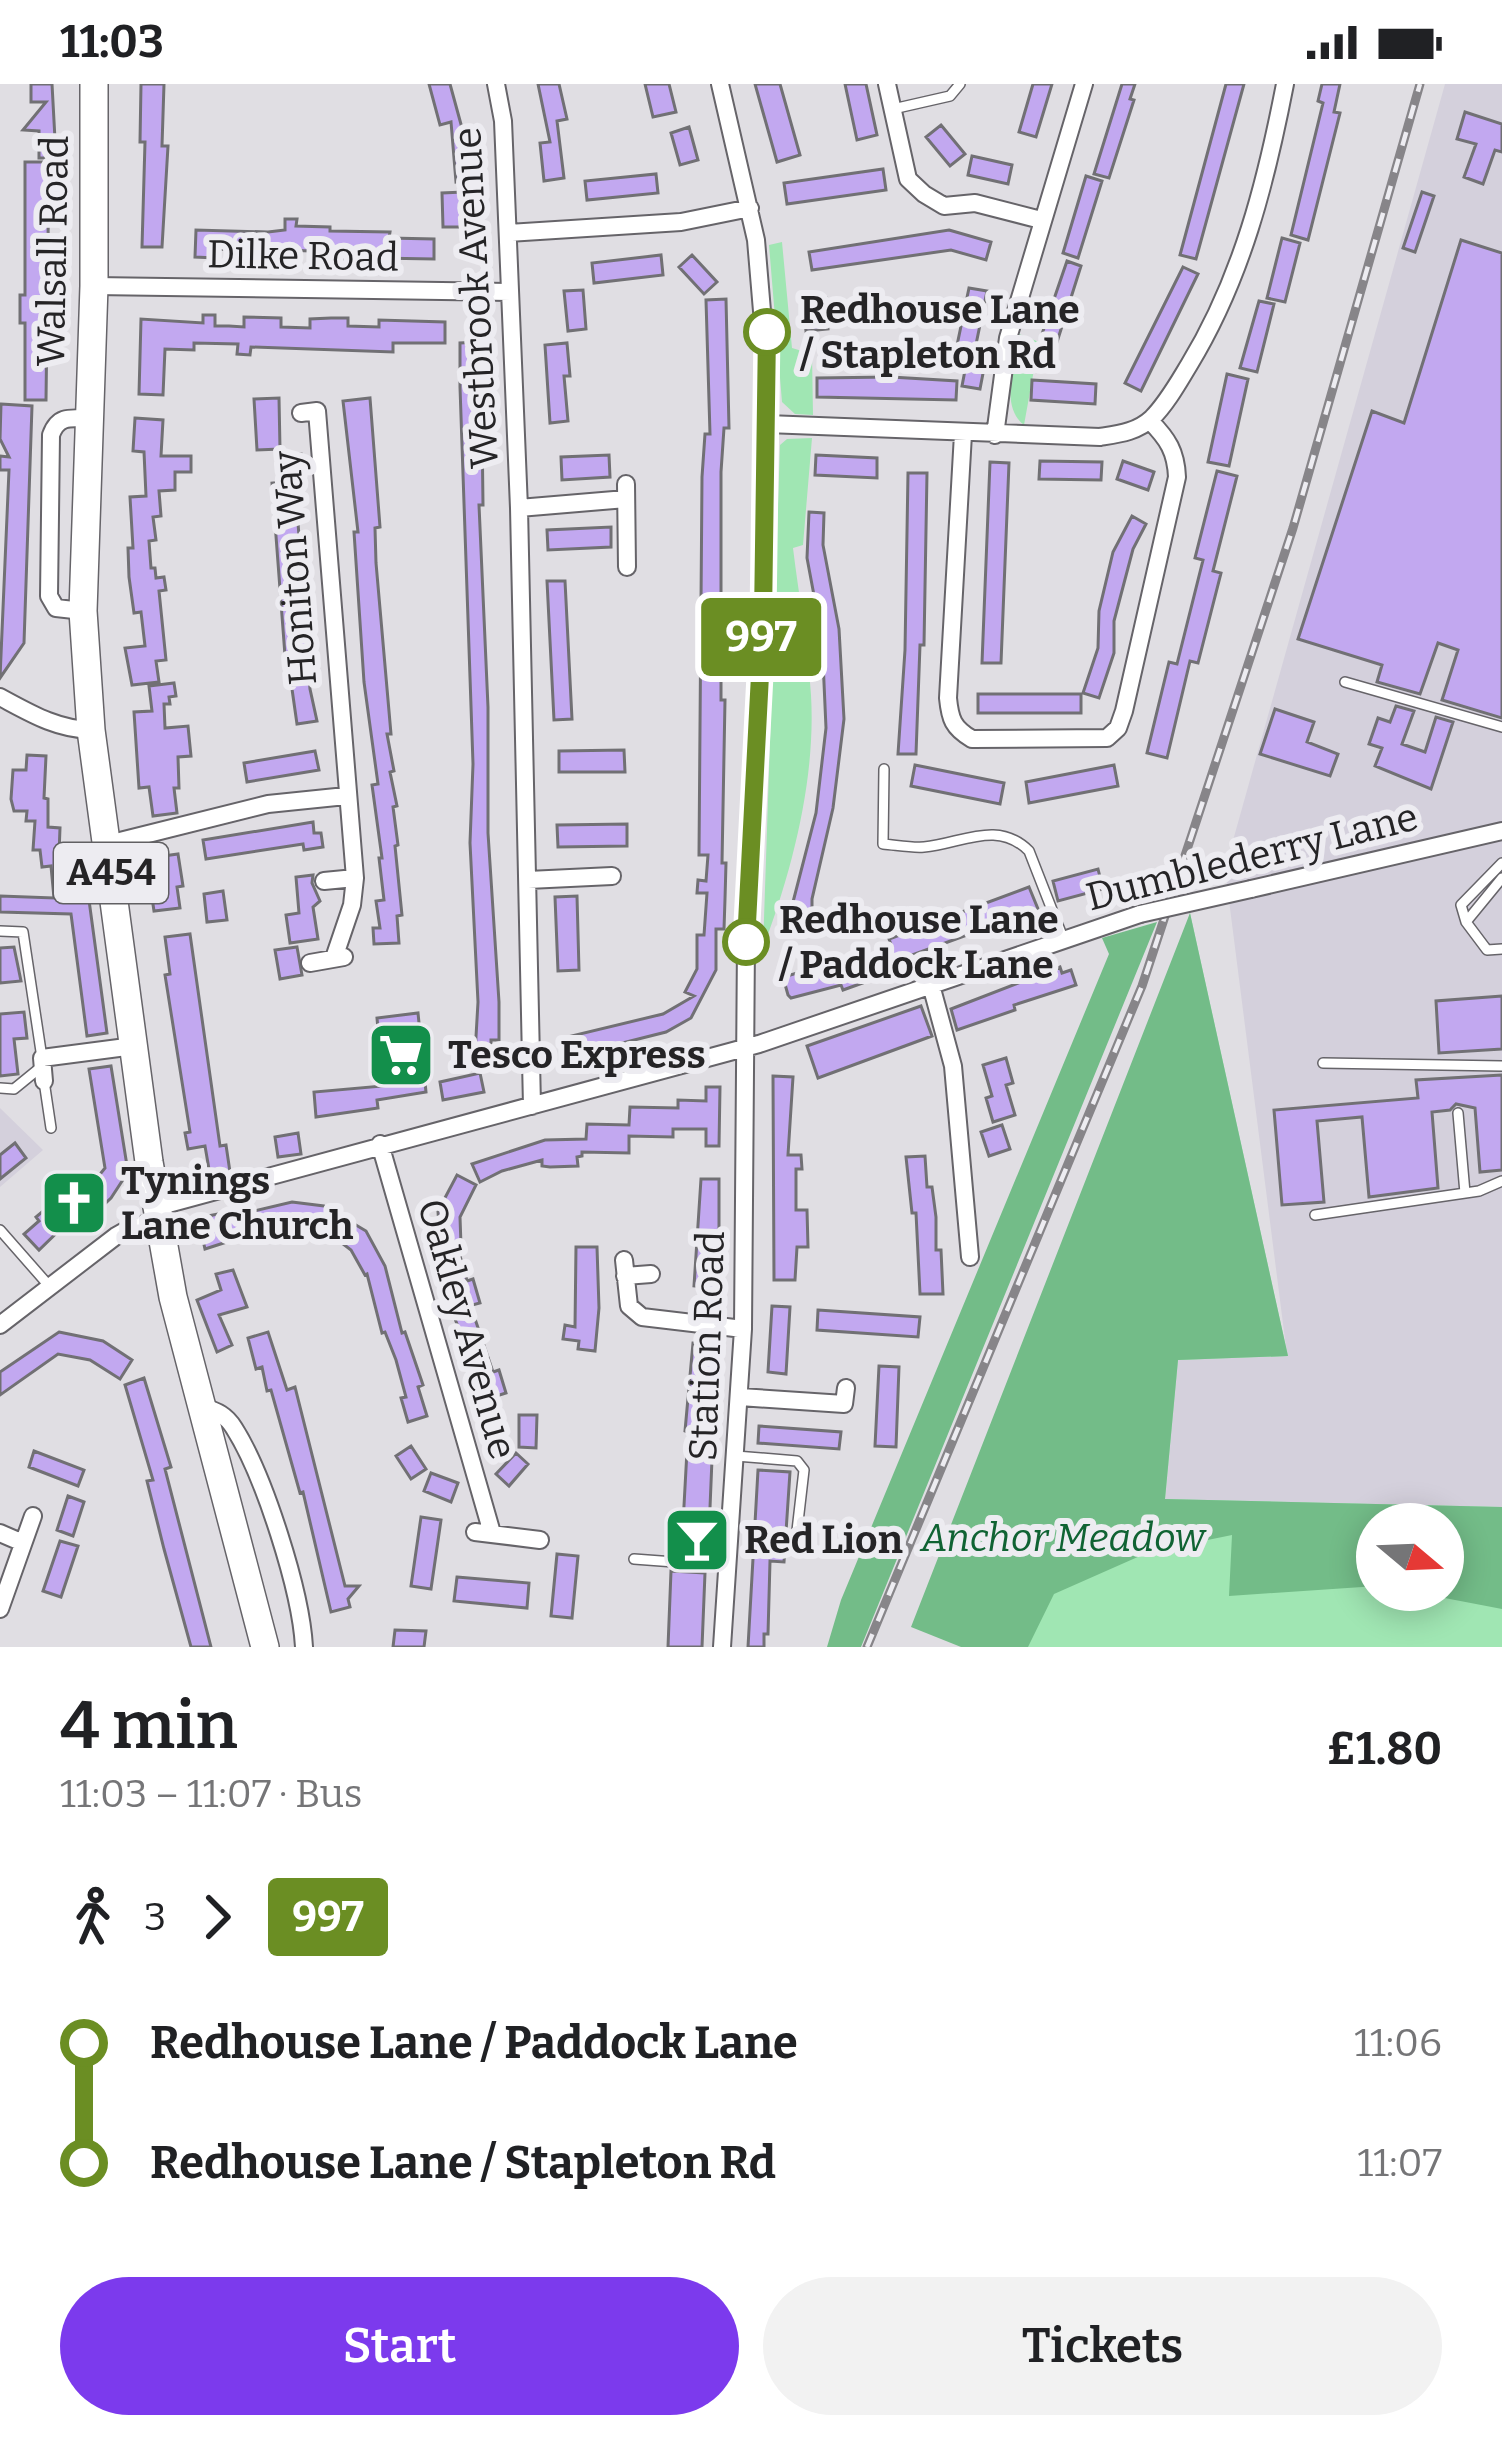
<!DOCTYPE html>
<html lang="en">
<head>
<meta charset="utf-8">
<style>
	:root { --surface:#fff; --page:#f2f2f2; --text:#202124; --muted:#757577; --accent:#7c3aed }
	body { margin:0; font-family:Bitter,serif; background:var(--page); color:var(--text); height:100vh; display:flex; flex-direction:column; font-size:45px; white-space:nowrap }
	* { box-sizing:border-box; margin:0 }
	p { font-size:39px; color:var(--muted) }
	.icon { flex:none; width:66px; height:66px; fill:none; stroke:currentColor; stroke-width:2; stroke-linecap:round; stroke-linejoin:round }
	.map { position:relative; height:1563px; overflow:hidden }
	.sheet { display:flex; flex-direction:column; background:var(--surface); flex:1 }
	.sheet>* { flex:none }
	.badge { padding:0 24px; border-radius:9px; font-size:42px; line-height:78px }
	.needle { width:78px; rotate:109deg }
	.controls { position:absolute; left:1356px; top:1419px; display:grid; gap:24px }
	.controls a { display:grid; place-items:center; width:108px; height:108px; border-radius:50%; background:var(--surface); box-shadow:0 6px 30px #0003; font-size:60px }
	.map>.badge { position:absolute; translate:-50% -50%; box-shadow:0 0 0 6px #fff }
	.legs { display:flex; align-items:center; gap:18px; height:132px; padding:0 60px; font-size:39px }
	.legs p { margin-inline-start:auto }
	.headline { display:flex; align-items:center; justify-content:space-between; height:204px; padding:0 60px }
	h1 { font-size:66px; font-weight:600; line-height:90px }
	.action { display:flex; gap:24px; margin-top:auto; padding:24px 60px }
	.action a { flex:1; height:138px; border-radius:72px; background:var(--accent); color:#fff; font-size:48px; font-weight:600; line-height:138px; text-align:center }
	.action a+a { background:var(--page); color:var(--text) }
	ul { padding:0 60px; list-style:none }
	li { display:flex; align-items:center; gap:42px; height:120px; font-size:45px }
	li i { display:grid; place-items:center; width:18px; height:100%; margin:0 15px; background:currentColor }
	li i::after { content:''; width:30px; height:30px; margin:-15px; border:9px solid; border-radius:50%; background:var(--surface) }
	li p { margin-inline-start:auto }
	li:first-child i { background:linear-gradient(#0000 50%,currentColor 0) }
	li:last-child i { background:linear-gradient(currentColor 50%,#0000 0) }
	.status { display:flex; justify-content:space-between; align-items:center; height:84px; padding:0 60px; background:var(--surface); direction:ltr }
	.status svg { height:33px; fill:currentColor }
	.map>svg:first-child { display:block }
</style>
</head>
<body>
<div class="status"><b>11:03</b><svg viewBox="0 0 49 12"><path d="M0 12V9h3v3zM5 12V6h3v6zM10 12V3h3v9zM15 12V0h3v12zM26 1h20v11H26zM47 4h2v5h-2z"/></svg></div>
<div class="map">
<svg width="1502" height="1563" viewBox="0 0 1502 1563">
	<rect width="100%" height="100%" fill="#e0dee3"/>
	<path fill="#d4d0dc" d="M1445 0H1502V1423L1165 1416 1177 1275 1287 1271 1225 785Z
		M0 1024 43 1066 0 1103Z"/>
	<path fill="#a0e6b3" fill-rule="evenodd" d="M782 158 792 264 812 270 813 331 795 330 782 318 769 161Z
		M1019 250 1039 258 1024 341C999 322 1015 277 1019 250Z
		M812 354 803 461 793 464C799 513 808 562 811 611 816 695 792 787 763 864L780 361 787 355Z
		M1190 829 1288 1272 1178 1276 1165 1415 1502 1423V1563H961ZM1377 1440H1443V1506H1377Z"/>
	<path fill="#73bc88" d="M1190 829 1288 1272 1178 1276 1165 1415 1502 1423V1525L1403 1506H1443V1440H1377V1502L1229 1512 1232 1451 1149 1468 1054 1510 1028 1563H961L911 1543Z
		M1157 838 861 1563H827L841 1516 1109 870 1102 854Z"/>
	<path fill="#c2a8f0" stroke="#717074" stroke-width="3" d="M31 0H52L56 74H39V47L23 46 46 18H31Z
		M141 0H164L162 62H168L162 163H142L145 58H140Z
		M429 0H450L465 55 472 54 475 89H471L472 96 456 98 451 38 440 41Z
		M538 0H559L567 35 557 37 564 94 544 97 540 59 550 58Z
		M645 0H669L676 28 653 33Z
		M755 0H780L800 71 777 78Z
		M845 0H866L877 51 857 56Z
		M1033 0H1052L1036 53 1019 48Z
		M1122 0H1135L1130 15 1134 16 1109 94 1094 90Z
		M1226 0H1244L1196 175 1180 171Z
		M1322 0H1340L1334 28 1340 29 1308 156 1291 151 1323 19 1318 17Z
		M1465 28 1502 40V68L1495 66 1483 100 1464 93 1476 60 1457 55Z
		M941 41 965 70 950 82 926 53Z
		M689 43 698 76 680 81 671 49Z
		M972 72 1012 81 1008 100 968 91Z
		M25 78H49L46 316H25V239H20V211H25Z
		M883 85 886 106 787 120 784 99Z
		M656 90 658 109 587 116 585 97Z
		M1086 92 1102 97 1078 174 1063 169Z
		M463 108V143H443L442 109Z
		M1422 108 1434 112 1415 168 1403 164Z
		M285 135H297L296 142 330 143V147L390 148 389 154 434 155V175L377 174V168L346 167V176L311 175V167L282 166V174H241V166L215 165V174L195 173 196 146 268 148 285 146Z
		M949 146 991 158 986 176 951 166 812 186 809 168Z
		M1282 154 1300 159 1285 218 1267 214Z
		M1461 156 1502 169V634L1442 616 1458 566 1438 559 1420 610 1377 598 1382 581 1298 555 1372 327 1404 339Z
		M661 171 663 191 594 199 592 179Z
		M692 171 717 198 704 210 679 183Z
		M1067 177 1081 182 1057 258 1041 253Z
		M1183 183 1198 190 1141 307 1125 299Z
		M969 204 987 207 974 270 956 266Z
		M583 206 586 245 568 247 564 207Z
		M826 214 828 245 806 247 803 216Z
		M726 215 729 344H724L721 388V616H725L722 779H726L725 815 724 845H716V886L691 934 666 948 567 973 563 954 663 930 694 912 685 908 697 885V851H704L707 809H697L698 796 706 797 708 771H699L702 393 705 350H710L706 216Z
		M1259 217 1274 220 1257 288 1240 284Z
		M203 231H215V242H229L244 243V233L281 234V243L310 244V235L331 234H348V242L379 243V236L445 238V259H393V268L251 263 250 271 237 270 238 260 194 259V266L165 265 163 311 139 310 141 235 203 239Z
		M481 258 483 421H479L488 623V749L499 918V956H491V970H475L478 918 470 759 473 680 460 303V259Z
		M567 259 570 292H564L568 337 550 339 545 261Z
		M967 276 985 279 980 305 962 302Z
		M1227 290 1248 295 1229 382 1208 378Z
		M891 293 957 297 956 316 817 313V294Z
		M1032 296 1096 300 1095 320 1031 316Z
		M279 314 280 365 257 366 254 315Z
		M370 314 380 443 375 444 376 479 391 650H387L394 687 390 688 397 722 393 723 398 761 395 762 402 831 397 832 399 859 374 860 373 844H380L376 817 384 816 379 774H382L372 701 378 700 364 598 354 448H358L343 317Z
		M1 320 32 322 24 559 0 594 9 386H0V372L9 373 0 355Z
		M135 334 163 336 161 372H191V388H175V406L159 407 161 432 153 433 156 456 149 457 151 484H155L156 494 164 493 166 506 159 507 166 576 156 577 159 598 132 601 125 564 145 562 141 528 134 529 129 493 128 464H133L130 413 146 412 144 368 133 367Z
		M301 370 302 411H296L310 605 317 637 297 640 291 598H287L272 399 284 398 282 371Z
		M609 371 610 393 562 396 561 373Z
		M816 371 877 374V394L815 391Z
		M1040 377 1102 378 1101 396 1039 395Z
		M1123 377 1154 388 1148 406 1117 395Z
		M990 378 1009 379 1001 579H982Z
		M1217 387 1237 392 1213 487 1221 489 1198 579 1190 577 1167 674 1147 669 1169 578 1177 580 1203 476 1195 474Z
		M908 389H927L924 561H920L916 670H898L905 566Z
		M809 428 824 429 823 461 839 545 844 635 833 724 812 815V847L793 846V818L816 729 826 644 822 554 807 474Z
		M1132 432 1146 440 1133 465 1114 537V569L1099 614 1083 609 1098 564 1099 527 1113 468Z
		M611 443V463L548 466 547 446Z
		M547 497H565L572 635 554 636Z
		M174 599 176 612 169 613 170 620H164L165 644 188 642 191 672 178 673 179 704H174L177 729 153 732 149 703 139 704 134 628 152 627 149 602Z
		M978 610H1081V629H978Z
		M1396 622 1414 627 1402 660 1425 668 1436 633 1453 638 1431 705 1375 682 1382 664 1369 660 1378 634 1390 638Z
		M1275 625 1314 638 1307 658 1338 670 1330 692 1260 670Z
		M624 666 625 688H559V667Z
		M315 667 319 686 247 698 244 679Z
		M27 671 46 672 44 714 48 715V743L60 744 59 770 75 768 78 794H86L107 949 87 952 71 830 0 828V812L54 814 51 782 42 783 40 766H33L35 737H26L27 727H14L11 715 13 686H26Z
		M915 681 1004 699 1000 720 911 702Z
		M1114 681 1118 702 1029 719 1026 698Z
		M313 738 314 749H321L323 763 304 766 303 760 206 775 203 756Z
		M627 740V762L558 763 557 741Z
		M178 770 183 802 177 803 180 824 154 827 151 807 160 806 156 773Z
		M1098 785 1103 805 1058 817 1053 797Z
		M313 791 312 799 320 817 313 823 318 855 290 859 286 831 299 829 296 793Z
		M1029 803 1038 825 893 878 896 887 843 906 841 901 791 914 788 911 783 893 826 881 827 886 892 863 889 855Z
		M223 807 227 836 207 838 204 810Z
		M577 812 579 886 558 887 555 813Z
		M190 850 220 1062 226 1061 230 1088 210 1091 205 1062 188 1065 185 1049 190 1048 165 891 170 890 165 853Z
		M14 863 21 897 0 899V864Z
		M297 863 302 891 280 895 275 866Z
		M1060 883 1062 889 1071 886 1076 901 1014 921 1015 926 957 946 951 925Z
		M1502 912V965L1439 969 1436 917Z
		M921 922 932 952 818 994 807 962Z
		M24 928 27 954 14 955 18 990 0 992V930Z
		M418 929 426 1008 377 1016 378 1024 316 1033 314 1008 383 1002 377 934Z
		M1006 974 1013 999 1006 1001 1015 1031 993 1038 986 1014 992 1012 983 981Z
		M111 982 128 1088 111 1114 79 1144 71 1135 39 1166 24 1150 39 1137 36 1133 54 1118 49 1113 69 1094 84 1110 105 1084 89 985Z
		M480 989 484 1008 443 1016 440 998Z
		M1502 991V1086L1480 1088 1475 1024 1456 1020 1450 1026 1432 1028 1438 1104 1369 1113 1362 1033 1317 1037 1324 1118 1282 1121 1274 1026 1418 1014 1416 996Z
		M773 992 793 993 788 1071H801L802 1085H796V1126H807L808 1163H797L795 1196H774Z
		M706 1003H720L719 1062H706V1045H673V1053L629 1052V1069L582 1068V1072L577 1073 578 1082 550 1083 542 1082V1076L502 1087 480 1098 472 1080 545 1056 586 1055 587 1040 629 1041 630 1023 678 1024V1016L706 1017Z
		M1002 1041 1010 1065 989 1072 981 1048Z
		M298 1049 301 1070 278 1073 275 1053Z
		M15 1059 26 1074 0 1095V1071Z
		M925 1072 927 1103H932L936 1133V1166H941L943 1210H920L916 1129H912L906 1073Z
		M457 1091 476 1101 460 1133 461 1161H457L467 1197 473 1195 480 1219 461 1224 440 1162 438 1127Z
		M701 1095H719V1228L704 1227 706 1203 694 1202Z
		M292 1118 324 1122 366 1147 385 1182 402 1249 405 1248 423 1301 418 1303 427 1332 408 1338 401 1314 406 1313 396 1276 385 1248 382 1249 367 1190 365 1191 351 1166 338 1156 308 1139 292 1137 205 1165 198 1134 223 1129 224 1134Z
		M576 1163H597L599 1224 595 1267 578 1265 579 1257 563 1255 565 1241 575 1243Z
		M233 1186 247 1223 219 1231 232 1261 217 1268 197 1216 221 1206 216 1190Z
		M772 1222 790 1223 786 1290 768 1288Z
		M818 1226 920 1233 918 1253 817 1246Z
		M473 1229 493 1288 499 1286 506 1309 487 1315 455 1235Z
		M59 1248 103 1257 132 1276 120 1295 90 1276 58 1270 0 1311V1288Z
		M268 1248 287 1306 295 1303 345 1502H359L348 1515 350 1523 331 1528 303 1408 300 1409 271 1306 267 1307 262 1283 256 1285 248 1254Z
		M693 1259 722 1261 713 1351 708 1472 667 1468 669 1439 683 1440 688 1348 685 1347Z
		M879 1282 899 1283 896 1363 875 1362Z
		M144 1294 171 1383 165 1385 211 1563H191L164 1465 147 1397 153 1396 125 1301Z
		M519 1331H537L536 1364 519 1363Z
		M759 1342 841 1348 839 1365 758 1359Z
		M411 1362 426 1385 411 1395 396 1372Z
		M34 1367 84 1386 78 1402 29 1383Z
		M516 1369 528 1380 509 1402 496 1390Z
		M758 1386 790 1388 784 1478 770 1477 768 1550H764V1563H748Z
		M431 1389 458 1399 451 1418 424 1407Z
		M68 1412 84 1418 73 1452 57 1446Z
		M421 1433 441 1436 431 1505 411 1502Z
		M60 1457 78 1462 61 1513 43 1507Z
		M557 1470 578 1472 572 1534 551 1532Z
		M671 1487 705 1489 702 1563H668Z
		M457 1493 529 1499 527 1524 454 1517Z
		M395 1546 426 1547 424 1563H393Z"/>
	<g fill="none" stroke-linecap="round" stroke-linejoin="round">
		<g stroke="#666469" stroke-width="12">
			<path id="lane" d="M893 25 950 12 960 0
				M1345 598 1502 643
				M884 685 883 760C896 761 911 764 924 763 961 760 997 735 1029 767L1063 854
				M1502 779 1461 821 1466 838 1487 866 1502 865
				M1466 838 1502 794
				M0 847 23 848 42 974
				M1323 979 1502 982
				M44 997 51 1044
				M0 1004 14 1005 41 983
				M1458 1029 1465 1109
				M1315 1131 1479 1107 1502 1097
				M0 1146 51 1204
				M736 1372 797 1377 804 1386 795 1464
				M634 1475 728 1482"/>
		</g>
		<g stroke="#666469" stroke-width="20">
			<path id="street" d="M496 0 503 37 519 424 532 1022
				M720 0 756 156 768 298 762 534 746 858 743 1245 722 1563
				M887 0 908 95 924 110 944 122 975 119 1041 136
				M508 149 681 138 750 124
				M94 202 510 208
				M301 329 317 327 355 794 352 821 334 874
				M767 340 1100 353C1119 350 1137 348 1152 334 1167 319 1178 299 1189 281 1242 194 1266 98 1285 0
				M963 350 948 614C950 635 953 644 972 655L1107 654 1118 644 1124 627 1177 393C1176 368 1168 355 1150 337
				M995 351 1008 254 1084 0
				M626 400 627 483
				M519 424 626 415
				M83 527 56 524 49 512 51 351C58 331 71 334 89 335
				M0 613C30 629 56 645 91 646
				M108 760 268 720 346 712
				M528 796 612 792
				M324 797 355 794
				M1251 805 1502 747
				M310 879 344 873
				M931 901 953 982 970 1173
				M44 997 42 974 134 962
				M380 1060 492 1449
				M157 1123 759 960 1140 830
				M624 1176 629 1222 642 1233 743 1245
				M625 1192 651 1190
				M0 1241 116 1152 132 1143 159 1137
				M740 1313 844 1320 846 1304
				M203 1323C217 1327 226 1331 234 1344 264 1391 301 1507 304 1563
				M475 1448 540 1456
				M0 1449 23 1459
				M0 1525 33 1432"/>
		</g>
		<g stroke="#666469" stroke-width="30">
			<path id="primary" d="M94 0V202L83 527 91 646 149 1078 173 1213 265 1563"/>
		</g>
		<use href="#lane" stroke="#fff" stroke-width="9"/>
		<use href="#street" stroke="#fff" stroke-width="16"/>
		<use href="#primary" stroke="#fff" stroke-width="27"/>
		<g stroke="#878589" stroke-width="9">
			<path id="rail" d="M867 1563 1142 902 1293 444 1420 0"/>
		</g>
		<use href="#rail" stroke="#edecf1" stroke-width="4.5" stroke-dasharray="14" stroke-linecap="butt"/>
		<g stroke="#666469" stroke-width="20" stroke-linecap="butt">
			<path id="street-bridge" d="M1140 830 1251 805"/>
		</g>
		<use href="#street-bridge" stroke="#fff" stroke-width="16"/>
	</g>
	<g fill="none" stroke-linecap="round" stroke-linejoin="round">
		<g stroke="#fff" stroke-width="27">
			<path id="line-1" d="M746 858 763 534 767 248"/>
		</g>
		<use href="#line-1" stroke="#6b8e23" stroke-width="18"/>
	</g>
	<defs>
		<g id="supermarket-square" transform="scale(3.45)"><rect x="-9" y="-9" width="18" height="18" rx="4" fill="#138f4b" stroke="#edecf1"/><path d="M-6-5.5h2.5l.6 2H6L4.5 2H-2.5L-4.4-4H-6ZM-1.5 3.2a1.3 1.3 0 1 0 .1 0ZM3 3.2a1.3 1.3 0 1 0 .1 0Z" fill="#fff"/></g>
		<g id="church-square" transform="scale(3.45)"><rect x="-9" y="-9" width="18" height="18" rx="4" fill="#138f4b" stroke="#edecf1"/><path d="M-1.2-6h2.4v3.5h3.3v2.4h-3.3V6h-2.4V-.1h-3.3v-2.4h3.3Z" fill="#fff"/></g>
		<g id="bar-square" transform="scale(3.45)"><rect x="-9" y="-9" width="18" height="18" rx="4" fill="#138f4b" stroke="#edecf1"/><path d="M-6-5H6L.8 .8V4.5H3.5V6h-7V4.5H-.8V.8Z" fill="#fff"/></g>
	</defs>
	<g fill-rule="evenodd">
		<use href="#supermarket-square" x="401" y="971"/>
		<use href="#church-square" x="74" y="1119"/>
		<use href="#bar-square" x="697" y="1456"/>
	</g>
	<g fill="#fff" stroke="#6b8e23" stroke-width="6">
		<circle cx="767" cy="248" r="21"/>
		<circle cx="746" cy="858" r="21"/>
	</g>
	<g text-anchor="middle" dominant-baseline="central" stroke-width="12" stroke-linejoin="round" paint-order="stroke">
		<rect fill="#edecf1" stroke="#616063" stroke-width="3" x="54" y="759" width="114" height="60" rx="9"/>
		<g font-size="36" font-weight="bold" fill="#252426">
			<text x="111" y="789">A454</text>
		</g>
		<g font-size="39" fill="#252426" stroke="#edecf1">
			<text transform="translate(53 167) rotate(-89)">Walsall Road</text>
			<text transform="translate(303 172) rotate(1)">Dilke Road</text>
			<text transform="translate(476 214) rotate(-93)">Westbrook Avenue</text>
			<text transform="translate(295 484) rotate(-94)">Honiton Way</text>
			<text transform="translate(1252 773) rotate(-14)">Dumblederry Lane</text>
			<text transform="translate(467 1245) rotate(74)">Oakley Avenue</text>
			<text transform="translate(707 1262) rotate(-88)">Station Road</text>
		</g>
		<g font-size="39" font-weight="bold" fill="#252426" stroke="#edecf1" text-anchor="start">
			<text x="800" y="226">Redhouse Lane<tspan x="800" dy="45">/ Stapleton Rd</tspan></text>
			<text x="779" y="836">Redhouse Lane<tspan x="779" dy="45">/ Paddock Lane</tspan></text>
		</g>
		<g font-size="39" font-weight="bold" fill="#252426" stroke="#edecf1" text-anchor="start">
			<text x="448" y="971">Tesco Express</text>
			<text x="121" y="1097">Tynings<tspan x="121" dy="45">Lane Church</tspan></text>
			<text x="744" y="1456">Red Lion</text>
		</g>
		<g font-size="39" font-style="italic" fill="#106333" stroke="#edecf1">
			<text x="1063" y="1454">Anchor Meadow</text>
		</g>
	</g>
</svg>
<div class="controls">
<a><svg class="needle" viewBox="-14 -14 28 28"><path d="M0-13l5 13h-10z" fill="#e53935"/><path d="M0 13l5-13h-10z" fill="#757577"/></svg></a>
</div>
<b class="badge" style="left:761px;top:553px;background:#6b8e23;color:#fff">997</b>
</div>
<section class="sheet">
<div class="headline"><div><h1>4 min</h1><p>11:03 – 11:07 · Bus</p></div><b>£1.80</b></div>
<div class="legs"><svg class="icon" aria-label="walk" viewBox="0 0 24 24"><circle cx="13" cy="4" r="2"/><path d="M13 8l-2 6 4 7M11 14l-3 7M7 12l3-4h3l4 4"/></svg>3<svg class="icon" aria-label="forward" viewBox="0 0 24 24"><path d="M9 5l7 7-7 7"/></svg><b class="badge" style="background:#6b8e23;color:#fff">997</b></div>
<ul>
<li><i style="color:#6b8e23"></i><b>Redhouse Lane / Paddock Lane</b><p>11:06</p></li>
<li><i style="color:#6b8e23"></i><b>Redhouse Lane / Stapleton Rd</b><p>11:07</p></li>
</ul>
<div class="action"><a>Start</a><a>Tickets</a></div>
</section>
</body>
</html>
